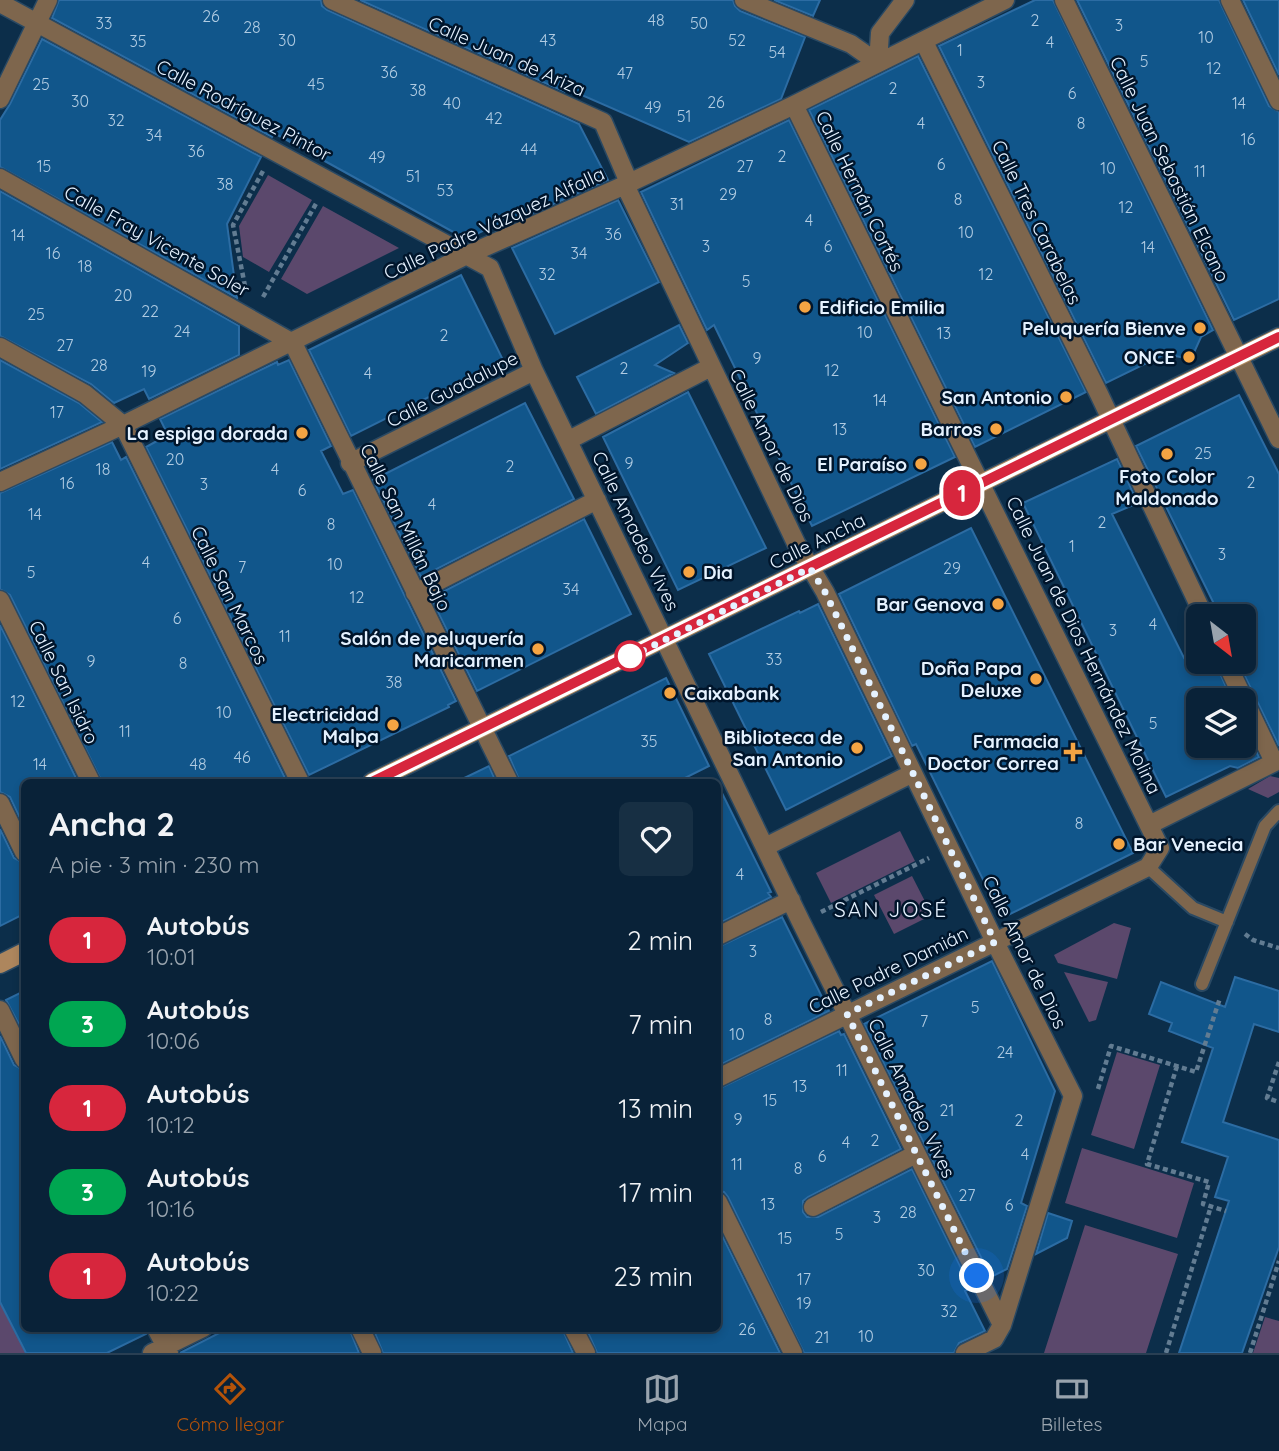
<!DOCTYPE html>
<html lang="es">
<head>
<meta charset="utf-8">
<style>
	:root { --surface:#092238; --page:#172f43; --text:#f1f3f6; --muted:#99a4ae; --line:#293f53; --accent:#b45309 }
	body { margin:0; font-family:Quicksand,sans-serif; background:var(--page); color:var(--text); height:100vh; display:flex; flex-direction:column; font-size:26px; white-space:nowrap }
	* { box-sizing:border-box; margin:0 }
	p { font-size:23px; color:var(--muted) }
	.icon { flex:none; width:38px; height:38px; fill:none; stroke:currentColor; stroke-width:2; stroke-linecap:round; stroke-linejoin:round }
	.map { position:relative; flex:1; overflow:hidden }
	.side { position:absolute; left:21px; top:779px; width:700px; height:553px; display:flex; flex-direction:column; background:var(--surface); border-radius:10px; box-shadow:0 4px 10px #0003,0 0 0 2px var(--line) }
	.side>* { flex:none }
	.badge { padding:0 14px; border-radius:23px; font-size:24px; line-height:46px }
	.needle { width:46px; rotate:149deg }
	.controls { position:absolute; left:1186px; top:604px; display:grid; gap:14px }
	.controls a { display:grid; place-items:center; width:70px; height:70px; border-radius:10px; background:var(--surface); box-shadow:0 4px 10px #0003,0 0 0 2px var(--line); font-size:35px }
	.you { position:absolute; width:35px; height:35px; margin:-18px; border:5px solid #fff; border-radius:50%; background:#1a73e8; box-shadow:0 0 0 10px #1a73e833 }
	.map>.badge { position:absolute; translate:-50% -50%; box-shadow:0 0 0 4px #fff }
	.round { display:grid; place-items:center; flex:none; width:74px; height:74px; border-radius:10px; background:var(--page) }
	.head { display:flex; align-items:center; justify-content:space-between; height:119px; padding:0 28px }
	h1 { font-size:33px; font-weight:700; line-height:52px }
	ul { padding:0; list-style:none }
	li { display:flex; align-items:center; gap:21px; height:84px; padding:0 28px }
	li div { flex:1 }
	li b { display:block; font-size:26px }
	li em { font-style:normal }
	li .badge { min-width:77px; font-weight:700; text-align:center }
	.menu { display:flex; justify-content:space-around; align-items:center; height:98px; border-top:2px solid var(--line); background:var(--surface); font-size:19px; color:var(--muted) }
	.menu a { display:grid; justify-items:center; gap:4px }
	.menu .current { color:var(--accent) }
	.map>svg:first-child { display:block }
</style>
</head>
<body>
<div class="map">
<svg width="1279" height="1353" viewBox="0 0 1279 1353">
	<rect width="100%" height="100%" fill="#0c2e4a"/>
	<path fill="#5b486c" d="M268 175 312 200 269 272 243 257 239 226Z
		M323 206 399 248 307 294 281 279Z
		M1270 776 1279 778V792L1268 798 1248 789Z
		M900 831 915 861 831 903 816 873Z
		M912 876 932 915 894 934 874 895Z
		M1114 923 1131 928 1117 979 1058 963 1054 955Z
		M1064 972 1108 982 1096 1020 1089 1022Z
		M1117 1052 1160 1065 1134 1149 1091 1135Z
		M1082 1148 1194 1183 1177 1238 1065 1203Z
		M1085 1225 1178 1254 1146 1353H1044Z
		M19 1260 24 1272V1322L13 1328 26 1353H0V1299Z
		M1265 1317 1279 1321V1353H1253Z"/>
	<path fill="#11568b" stroke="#2c6ca3" stroke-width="2" d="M59 0H321L322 6 327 10 579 124 608 180 501 227 499 223 466 239 274 133 272 137 52 18Z
		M360 0H733L735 6 740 11 805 37 781 99 689 142 559 85 563 91Z
		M774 0H820L813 16Z
		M1035 0H1053L1213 330 1201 337 1191 359 1165 354 1106 383 939 46Z
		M1077 0H1219L1269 106 1279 112V299L1234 320Z
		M1243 0H1279V75Z
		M42 39 261 157 227 224 237 298 0 167V120L10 104Z
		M918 56 1086 392 975 447 809 110Z
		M789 120 955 457 812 526 714 325 707 330 641 192Z
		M0 191 239 326V355L149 399 144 389 114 403 91 384 0 336Z
		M618 200 659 282 555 334 512 248Z
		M461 275 503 360 351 436 309 350Z
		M679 325 688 343 655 365 674 373 596 414 577 377Z
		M0 360 79 403 102 422 0 469Z
		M289 360 331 446 321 451 343 494 353 490 456 701 448 705 449 707 309 775 146 447 168 435 160 419 277 362 278 365Z
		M688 392 766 548 678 590 603 437Z
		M1239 395 1279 474V746L1238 662H1244V616H1220L1136 446Z
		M525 403 574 499 421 577 373 480Z
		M112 442 121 460 126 457 287 782H102L10 595 0 589V493Z
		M1117 459 1138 503 1112 514 1184 658 1199 650V662H1215L1232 700H1199V746H1244V726L1259 757 1238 768 1230 766 1166 797 1023 503Z
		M584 519 631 614 477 691 431 598Z
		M971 528 1133 853 1002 918 916 744 912 746 839 594Z
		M818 604 892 756 786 810 709 654 799 611 800 613Z
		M0 625 78 782H24V827L10 797 0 792Z
		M666 678 709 766 677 782H520L509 756Z
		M489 766 496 782H456Z
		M718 785 771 892 768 893 771 897 718 924Z
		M0 829 14 858 24 863V914L0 926Z
		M782 917 829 1011 718 1066V947Z
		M992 961 1055 1091 1021 1203 1027 1206 1007 1269 991 1277 864 1024Z
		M1235 977 1279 991V1032L1254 1024 1223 1122 1279 1140V1247L1242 1353H1179L1229 1201 1215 1197 1228 1157 1182 1142 1213 1048 1169 1031 1172 1023 1149 1014 1161 982 1225 1007Z
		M24 991V1034L6 1000Z
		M839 1031 841 1035 844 1034 901 1149 808 1197 803 1201V1212L807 1217H818L912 1169 971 1288 965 1291 985 1331 959 1343 954 1353H804L728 1197 724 1192 718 1191V1089Z
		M0 1036 14 1065 24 1070V1328H145L146 1334 107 1353H26L0 1302Z
		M1048 1213 1072 1221 1067 1238 1036 1254Z
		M718 1227 780 1353H597L586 1328H718Z
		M229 1328H349L359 1353H180Z
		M373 1328H562L573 1353H383Z"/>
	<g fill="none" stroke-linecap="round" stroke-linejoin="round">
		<g stroke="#2a4963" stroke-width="16">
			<path id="service" d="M1148 867 1193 908 1227 922
				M1202 984 1265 826 1279 811"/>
		</g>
		<g stroke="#2a4963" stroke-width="21">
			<path id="minor" d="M332 0 603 122 627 178 625 185 796 543 825 592 995 942 1073 1096 1002 1325 994 1339 965 1353
				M744 0 851 44 878 63
				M1064 0 1279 439
				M1230 0 1279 101
				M0 3 490 268 534 371 801 922 1002 1325
				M924 42 1099 394 1204 616
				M878 63 880 33 905 0
				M0 99 48 0
				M0 178 293 343 509 782
				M0 347 85 394 123 425 300 782
				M569 440 711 367
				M350 463 534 371
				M0 482 123 425 467 255 625 185 794 105 1005 0
				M415 593 597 500
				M0 600 91 782
				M1226 662 1274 762
				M0 803 24 852
				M1149 825 1279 760
				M765 847 913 773
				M718 936 791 900
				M0 1010 24 1059
				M718 1078 1148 867 1160 848 794 105
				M718 1202 793 1353
				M813 1207 916 1154
				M156 1328 169 1353
				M360 1328 372 1353
				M573 1328 586 1353
				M152 1353 203 1328"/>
		</g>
		<g stroke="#2a4963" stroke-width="21">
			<path id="secondary" d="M372 782 1279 337
				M0 964 24 952"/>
		</g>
		<path stroke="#627c92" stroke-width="4.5" stroke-dasharray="5 3.5" stroke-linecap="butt" d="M245 286 233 225 263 171
			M263 297 317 202
			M821 912 929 858
			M1245 934 1253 940 1279 948
			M1279 1062 1267 1098 1279 1102
			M1177 1066 1147 1164 1209 1182 1203 1204 1226 1211
			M1098 1089 1111 1046 1196 1072 1220 998
			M1166 1353 1211 1206
			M1250 1353 1279 1261"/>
		<use href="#service" stroke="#7e664d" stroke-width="12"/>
		<use href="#minor" stroke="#7e664d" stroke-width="18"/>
		<use href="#secondary" stroke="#ad865d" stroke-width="18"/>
	</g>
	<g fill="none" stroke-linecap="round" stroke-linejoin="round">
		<g stroke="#fff" stroke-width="16">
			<path id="line" d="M372 782 1279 337"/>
		</g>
		<use href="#line" stroke="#d7263d" stroke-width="10"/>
		<path stroke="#e5f2ff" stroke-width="7" stroke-dasharray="0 12.6" d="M630 656 620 662 810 568 825 592 995 942 847 1014 977 1276"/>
	</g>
	<g fill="#f4a443" stroke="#00152b" stroke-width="2.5">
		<circle cx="805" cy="307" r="7"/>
		<circle cx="1200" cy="328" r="7"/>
		<circle cx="1189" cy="357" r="7"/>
		<circle cx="1066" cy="397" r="7"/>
		<circle cx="996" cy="429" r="7"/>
		<circle cx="302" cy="433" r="7"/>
		<circle cx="1167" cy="454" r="7"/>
		<circle cx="921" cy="464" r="7"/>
		<circle cx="689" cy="572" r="7"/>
		<circle cx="998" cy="604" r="7"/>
		<circle cx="538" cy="649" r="7"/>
		<circle cx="1036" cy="679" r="7"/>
		<circle cx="670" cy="693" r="7"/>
		<circle cx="393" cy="725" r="7"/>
		<circle cx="857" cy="748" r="7"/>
		<path d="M1069.5 741.5h7v7h7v7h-7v7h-7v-7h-7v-7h7z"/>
		<circle cx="1119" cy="844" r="7"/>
	</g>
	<circle fill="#fff" stroke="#d7263d" stroke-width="3.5" cx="630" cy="656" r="14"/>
	<g text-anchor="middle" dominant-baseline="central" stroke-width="5" stroke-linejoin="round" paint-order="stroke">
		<g font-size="16" fill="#b0cbe2">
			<text x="211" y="16">26</text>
			<text x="656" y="20">48</text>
			<text x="1035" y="20">2</text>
			<text x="104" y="23">33</text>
			<text x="699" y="23">50</text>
			<text x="1119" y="25">3</text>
			<text x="252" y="27">28</text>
			<text x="1206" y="37">10</text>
			<text x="287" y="40">30</text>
			<text x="548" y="40">43</text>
			<text x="737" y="40">52</text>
			<text x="138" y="41">35</text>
			<text x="1050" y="42">4</text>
			<text x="960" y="50">1</text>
			<text x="777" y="52">54</text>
			<text x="1144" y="61">5</text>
			<text x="1214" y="68">12</text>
			<text x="389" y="72">36</text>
			<text x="625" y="73">47</text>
			<text x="981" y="82">3</text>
			<text x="41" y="84">25</text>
			<text x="316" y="84">45</text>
			<text x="893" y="88">2</text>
			<text x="418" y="90">38</text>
			<text x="1072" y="93">6</text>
			<text x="80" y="101">30</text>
			<text x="716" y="102">26</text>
			<text x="452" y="103">40</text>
			<text x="1239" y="103">14</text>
			<text x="653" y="107">49</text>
			<text x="684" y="116">51</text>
			<text x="494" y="118">42</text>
			<text x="116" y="120">32</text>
			<text x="921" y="123">4</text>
			<text x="1081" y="123">8</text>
			<text x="154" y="135">34</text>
			<text x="1248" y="139">16</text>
			<text x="529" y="149">44</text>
			<text x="196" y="151">36</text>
			<text x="782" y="156">2</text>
			<text x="377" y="157">49</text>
			<text x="941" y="164">6</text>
			<text x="44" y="166">15</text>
			<text x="745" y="166">27</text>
			<text x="1108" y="168">10</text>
			<text x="1200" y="171">11</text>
			<text x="413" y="176">51</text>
			<text x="225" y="184">38</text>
			<text x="445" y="190">53</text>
			<text x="728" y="194">29</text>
			<text x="958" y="199">8</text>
			<text x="677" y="204">31</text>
			<text x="1126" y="207">12</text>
			<text x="809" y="220">4</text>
			<text x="966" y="232">10</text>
			<text x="613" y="234">36</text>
			<text x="18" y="235">14</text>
			<text x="706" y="246">3</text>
			<text x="828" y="246">6</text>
			<text x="1148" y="247">14</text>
			<text x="53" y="253">16</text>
			<text x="579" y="253">34</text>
			<text x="85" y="266">18</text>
			<text x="547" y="274">32</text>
			<text x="986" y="274">12</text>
			<text x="746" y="281">5</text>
			<text x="123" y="295">20</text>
			<text x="150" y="311">22</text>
			<text x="36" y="314">25</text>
			<text x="182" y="331">24</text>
			<text x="865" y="332">10</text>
			<text x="944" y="333">13</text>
			<text x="444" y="335">2</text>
			<text x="65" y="345">27</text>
			<text x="757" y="358">9</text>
			<text x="99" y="365">28</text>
			<text x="624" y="368">2</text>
			<text x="832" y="370">12</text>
			<text x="149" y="371">19</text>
			<text x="368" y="373">4</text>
			<text x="880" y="400">14</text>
			<text x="57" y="412">17</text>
			<text x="840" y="429">13</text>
			<text x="1203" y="453">25</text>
			<text x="175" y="459">20</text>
			<text x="629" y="463">9</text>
			<text x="510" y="466">2</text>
			<text x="103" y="469">18</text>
			<text x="275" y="469">4</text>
			<text x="1251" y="482">2</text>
			<text x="67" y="483">16</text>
			<text x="204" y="484">3</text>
			<text x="302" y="490">6</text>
			<text x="432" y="504">4</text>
			<text x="35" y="514">14</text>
			<text x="1102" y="522">2</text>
			<text x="331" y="524">8</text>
			<text x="1072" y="546">1</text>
			<text x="1222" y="554">3</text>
			<text x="146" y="562">4</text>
			<text x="335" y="564">10</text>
			<text x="242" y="567">7</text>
			<text x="952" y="568">29</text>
			<text x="31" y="572">5</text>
			<text x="571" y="589">34</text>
			<text x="357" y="597">12</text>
			<text x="177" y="618">6</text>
			<text x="1153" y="624">4</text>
			<text x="1113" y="630">3</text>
			<text x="285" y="636">11</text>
			<text x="774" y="659">33</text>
			<text x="91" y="661">9</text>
			<text x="183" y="663">8</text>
			<text x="394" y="682">38</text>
			<text x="18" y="701">12</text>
			<text x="224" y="712">10</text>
			<text x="1153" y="723">5</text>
			<text x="125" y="731">11</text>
			<text x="649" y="741">35</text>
			<text x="242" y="757">46</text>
			<text x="40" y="764">14</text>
			<text x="198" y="764">48</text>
			<text x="1079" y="823">8</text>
			<text x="740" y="874">4</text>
			<text x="753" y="951">3</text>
			<text x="975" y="1007">5</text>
			<text x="768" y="1019">8</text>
			<text x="924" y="1021">7</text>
			<text x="737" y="1034">10</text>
			<text x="1005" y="1052">24</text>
			<text x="842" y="1070">11</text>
			<text x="800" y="1086">13</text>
			<text x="770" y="1100">15</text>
			<text x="947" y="1110">21</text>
			<text x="738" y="1119">9</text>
			<text x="1019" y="1120">2</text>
			<text x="875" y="1140">2</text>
			<text x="846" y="1142">4</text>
			<text x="1025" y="1154">4</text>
			<text x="822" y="1156">6</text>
			<text x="737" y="1164">11</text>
			<text x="798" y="1168">8</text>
			<text x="967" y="1195">27</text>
			<text x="768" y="1204">13</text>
			<text x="1009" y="1205">6</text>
			<text x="908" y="1212">28</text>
			<text x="877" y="1217">3</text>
			<text x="839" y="1234">5</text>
			<text x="785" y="1238">15</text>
			<text x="926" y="1270">30</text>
			<text x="804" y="1279">17</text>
			<text x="804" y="1303">19</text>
			<text x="949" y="1311">32</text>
			<text x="747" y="1329">26</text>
			<text x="866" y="1336">10</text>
			<text x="822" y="1337">21</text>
		</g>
		<g font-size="19" fill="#e5f2ff" stroke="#00152b">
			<text transform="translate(507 56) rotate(24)">Calle Juan de Ariza</text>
			<text transform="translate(244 110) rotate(28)">Calle Rodríguez Pintor</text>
			<text transform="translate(1170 169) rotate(64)">Calle Juan Sebastián Elcano</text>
			<text transform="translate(860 191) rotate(64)">Calle Hernán Cortés</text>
			<text transform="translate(1037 222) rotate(64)">Calle Tres Carabelas</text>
			<text transform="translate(494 223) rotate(-25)">Calle Padre Vázquez Alfalla</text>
			<text transform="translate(157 241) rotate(29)">Calle Fray Vicente Soler</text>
			<text transform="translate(452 389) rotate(-27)">Calle Guadalupe</text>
			<text transform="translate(772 445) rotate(64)">Calle Amor de Dios</text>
			<text transform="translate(406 527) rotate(64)">Calle San Millán Bajo</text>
			<text transform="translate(636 531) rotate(64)">Calle Amadeo Vives</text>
			<text transform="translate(817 541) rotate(-26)">Calle Ancha</text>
			<text transform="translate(230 595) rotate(64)">Calle San Marcos</text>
			<text transform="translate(1084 645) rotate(64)">Calle Juan de Dios Hernández Molina</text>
			<text transform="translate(64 682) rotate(64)">Calle San Isidro</text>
			<text transform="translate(1025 952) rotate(64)">Calle Amor de Dios</text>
			<text transform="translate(888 970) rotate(-26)">Calle Padre Damián</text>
			<text transform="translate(912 1098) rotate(64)">Calle Amadeo Vives</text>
		</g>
		<g font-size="19" font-weight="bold" fill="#e5f2ff" stroke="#00152b" text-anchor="end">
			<text x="819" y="307" text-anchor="start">Edificio Emilia</text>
			<text x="1186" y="328">Peluquería Bienve</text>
			<text x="1175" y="357">ONCE</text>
			<text x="1052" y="397">San Antonio</text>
			<text x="982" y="429">Barros</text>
			<text x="288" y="433">La espiga dorada</text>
			<text x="907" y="464">El Paraíso</text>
			<text x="1167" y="476" text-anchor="middle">Foto Color<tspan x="1167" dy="22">Maldonado</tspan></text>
			<text x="703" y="572" text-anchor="start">Dia</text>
			<text x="984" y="604">Bar Genova</text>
			<text x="524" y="638">Salón de peluquería<tspan x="524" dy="22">Maricarmen</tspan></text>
			<text x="1022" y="668">Doña Papa<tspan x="1022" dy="22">Deluxe</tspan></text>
			<text x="684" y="693" text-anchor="start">Caixabank</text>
			<text x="379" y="714">Electricidad<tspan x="379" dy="22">Malpa</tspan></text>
			<text x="843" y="737">Biblioteca de<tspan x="843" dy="22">San Antonio</tspan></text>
			<text x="1059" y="741">Farmacia<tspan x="1059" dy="22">Doctor Correa</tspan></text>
			<text x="1133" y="844" text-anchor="start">Bar Venecia</text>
		</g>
		<g font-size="21" letter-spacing="2" fill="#e5f2ff" stroke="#00152b">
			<text x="891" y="909">SAN JOSÉ</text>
		</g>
	</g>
</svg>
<div class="controls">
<a><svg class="needle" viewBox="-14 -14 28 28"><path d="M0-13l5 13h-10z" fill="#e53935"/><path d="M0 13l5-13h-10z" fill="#99a4ae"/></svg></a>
<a><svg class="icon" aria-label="layers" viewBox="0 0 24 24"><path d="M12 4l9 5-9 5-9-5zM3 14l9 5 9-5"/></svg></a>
</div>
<div class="you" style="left:977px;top:1276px"></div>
<b class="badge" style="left:962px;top:493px;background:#d7263d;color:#fff">1</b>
<section class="side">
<div class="head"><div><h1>Ancha 2</h1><p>A pie · 3 min · 230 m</p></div><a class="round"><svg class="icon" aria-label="heart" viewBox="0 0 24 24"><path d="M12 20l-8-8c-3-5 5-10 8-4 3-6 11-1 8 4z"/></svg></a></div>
<ul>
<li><span class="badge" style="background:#d7263d;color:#fff">1</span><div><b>Autobús</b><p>10:01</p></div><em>2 min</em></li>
<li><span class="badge" style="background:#00a651;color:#fff">3</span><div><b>Autobús</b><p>10:06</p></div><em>7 min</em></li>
<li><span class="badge" style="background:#d7263d;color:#fff">1</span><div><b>Autobús</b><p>10:12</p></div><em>13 min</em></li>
<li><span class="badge" style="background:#00a651;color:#fff">3</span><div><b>Autobús</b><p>10:16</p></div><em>17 min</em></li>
<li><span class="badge" style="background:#d7263d;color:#fff">1</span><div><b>Autobús</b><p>10:22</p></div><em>23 min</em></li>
</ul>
</section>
</div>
<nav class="menu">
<a class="current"><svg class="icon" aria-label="directions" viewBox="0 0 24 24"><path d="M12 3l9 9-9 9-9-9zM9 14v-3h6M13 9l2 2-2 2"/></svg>Cómo llegar</a>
<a><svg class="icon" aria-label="map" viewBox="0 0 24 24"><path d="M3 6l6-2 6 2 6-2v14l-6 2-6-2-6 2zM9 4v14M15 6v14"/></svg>Mapa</a>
<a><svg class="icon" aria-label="tickets" viewBox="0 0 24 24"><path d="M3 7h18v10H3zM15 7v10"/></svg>Billetes</a>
</nav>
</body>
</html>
